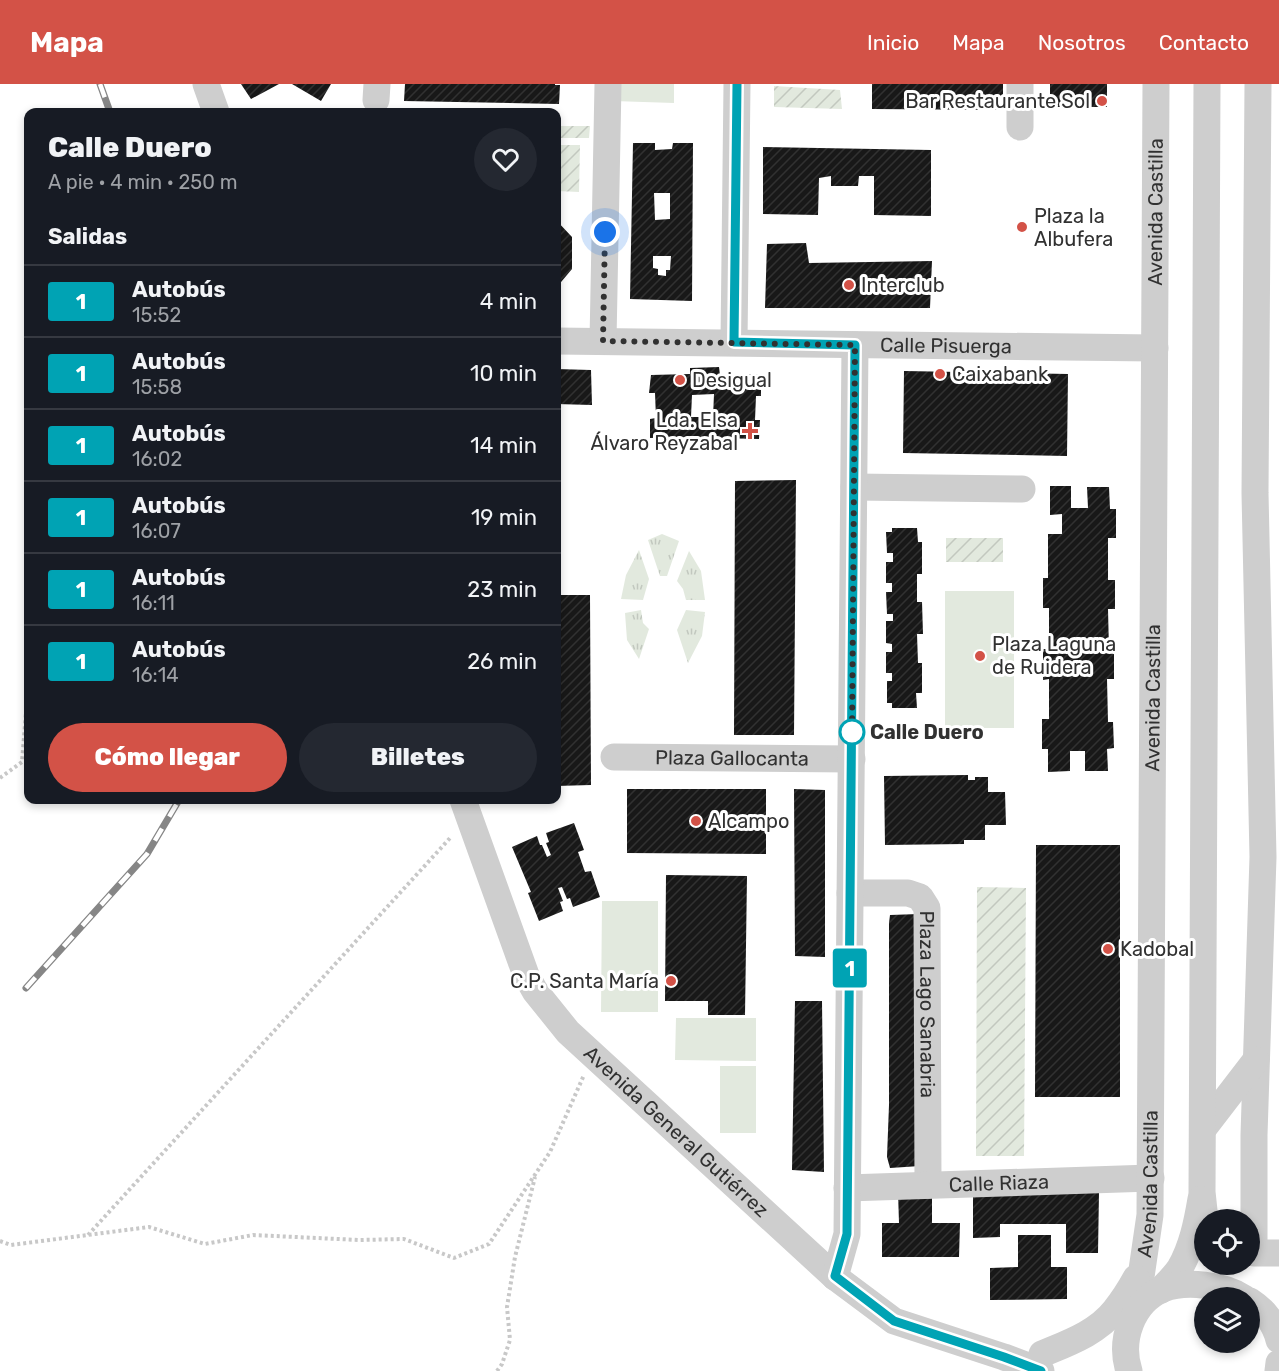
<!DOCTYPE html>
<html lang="es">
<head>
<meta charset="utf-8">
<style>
	:root { --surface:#171b24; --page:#242831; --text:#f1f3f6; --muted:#9ea1a6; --line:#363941; --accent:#d35247 }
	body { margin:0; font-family:Rubik,sans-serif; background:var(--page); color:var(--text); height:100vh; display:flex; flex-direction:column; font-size:22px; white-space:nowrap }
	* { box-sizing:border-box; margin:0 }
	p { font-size:20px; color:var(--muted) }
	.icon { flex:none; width:33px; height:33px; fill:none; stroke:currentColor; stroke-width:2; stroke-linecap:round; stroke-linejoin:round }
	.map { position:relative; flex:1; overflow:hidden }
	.panel { position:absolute; left:24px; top:24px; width:537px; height:696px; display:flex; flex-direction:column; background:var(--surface); border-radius:12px; box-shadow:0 3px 9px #0003 }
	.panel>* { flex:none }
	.badge { padding:0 12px; border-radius:4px; font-size:21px; line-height:39px }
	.fabs { position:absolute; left:1194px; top:1125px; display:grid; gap:12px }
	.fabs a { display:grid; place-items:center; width:66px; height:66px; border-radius:50%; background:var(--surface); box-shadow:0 3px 9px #0003; font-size:30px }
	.you { position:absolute; width:30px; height:30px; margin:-15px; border:4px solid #fff; border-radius:50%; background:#1a73e8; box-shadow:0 0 0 9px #1a73e833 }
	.map>.badge { position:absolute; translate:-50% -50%; box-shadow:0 0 0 3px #fff }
	h2 { padding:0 24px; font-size:22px; line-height:54px }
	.round { display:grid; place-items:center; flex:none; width:63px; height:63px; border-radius:32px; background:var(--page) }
	.headline { display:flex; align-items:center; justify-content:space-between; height:102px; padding:0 24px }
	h1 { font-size:28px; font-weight:800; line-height:45px }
	.primary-button { display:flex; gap:12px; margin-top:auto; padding:12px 24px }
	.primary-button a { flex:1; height:69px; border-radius:36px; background:var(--accent); color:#fff; font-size:24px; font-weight:800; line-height:69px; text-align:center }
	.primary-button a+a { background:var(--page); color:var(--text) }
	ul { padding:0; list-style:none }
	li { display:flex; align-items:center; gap:18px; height:72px; padding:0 24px; border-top:2px solid var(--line) }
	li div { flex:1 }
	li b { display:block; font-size:22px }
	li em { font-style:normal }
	li .badge { min-width:66px; font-weight:700; text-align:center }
	header { display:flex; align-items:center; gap:36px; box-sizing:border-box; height:84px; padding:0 30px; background:var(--accent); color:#fff }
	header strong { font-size:28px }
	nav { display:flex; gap:33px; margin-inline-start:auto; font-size:21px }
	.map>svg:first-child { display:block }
</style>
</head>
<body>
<header>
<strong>Mapa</strong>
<nav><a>Inicio</a><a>Mapa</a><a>Nosotros</a><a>Contacto</a></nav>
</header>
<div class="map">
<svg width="1279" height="1287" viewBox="0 0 1279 1287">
	<defs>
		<pattern id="park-tufts" width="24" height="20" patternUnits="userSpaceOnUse" patternTransform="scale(1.5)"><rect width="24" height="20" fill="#e2e9de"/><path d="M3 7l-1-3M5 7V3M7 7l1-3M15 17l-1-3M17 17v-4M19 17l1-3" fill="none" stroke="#c2c8bf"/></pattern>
		<pattern id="garden-furrows" width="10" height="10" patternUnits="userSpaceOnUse" patternTransform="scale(1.5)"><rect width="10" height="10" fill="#e2e9de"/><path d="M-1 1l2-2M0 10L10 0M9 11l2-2" fill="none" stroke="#c2c8bf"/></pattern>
		<pattern id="building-hatch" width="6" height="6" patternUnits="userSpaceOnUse" patternTransform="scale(1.5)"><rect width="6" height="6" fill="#181818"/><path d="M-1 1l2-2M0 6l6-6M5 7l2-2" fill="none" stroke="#313131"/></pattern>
	</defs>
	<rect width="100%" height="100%" fill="#fff"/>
	<path fill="url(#park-tufts)" d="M662 450 679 457 667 492H660L648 456Z
		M639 466 649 495 643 516 621 515 626 491Z
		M689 467 701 487 705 516H686L683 505 677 497Z
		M641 526 643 539 649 545 639 575 627 556 625 529Z
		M686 526 705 528 702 552 688 579 677 546Z"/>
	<path fill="url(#garden-furrows)" d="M774 2 840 6 842 25 774 23Z
		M557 42H590L589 54H557Z
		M557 61H580L579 108 557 107Z
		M946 454H1003V478H946Z
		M977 803 1026 804 1024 1072H976Z"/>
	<path fill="#e2e9de" d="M614 0H674V19L613 17Z
		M945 507H1014V644H945Z
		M602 817H658V928H601Z
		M676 934H756V977L675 976Z
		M720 982H756V1049H720Z"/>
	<path fill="url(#building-hatch)" fill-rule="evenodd" d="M241 0H279L251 15Z
		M292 0H331L321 17Z
		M405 0H555V1H560L559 20 404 17Z
		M872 0H1003V26L872 25Z
		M1050 0H1107V23H1050Z
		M633 59H655V66L672 65 673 59H693L692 217 630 215ZM654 109H670V135L655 136ZM653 172H671L670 186H666V192L658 191V185L653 184Z
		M763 63 931 66V132L874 131V92H859L858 102H831V92L819 94 818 131 763 130Z
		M556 136 572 153V185L556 204Z
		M806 159 809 179 932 177 930 224H765L767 160Z
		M719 283 720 291 761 290V312H756L755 336H760L759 355 717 354 718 359 691 360V353L650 354V335L656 334 655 309H649L651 291 690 290V284ZM714 310 713 333H691L692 311Z
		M556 285 591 286 592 321 556 320Z
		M904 287 1068 290 1067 372 903 369Z
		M796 396 794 651H734L735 397Z
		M1050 402H1071V424H1088L1087 403H1109L1110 425H1116V454H1108V496H1115V525H1108L1109 566H1114V595H1107L1108 638H1113L1114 664 1107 665 1108 687H1085V667H1070V687L1048 688V665H1042V635H1049V595L1043 596V565H1049V524H1043V494H1048V450H1062V430L1050 431Z
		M892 444H917L918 458H922V490H917V518H922L923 550H917L918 579H922V609H916L917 624H892V619H887V597H892V589H886V568H892V560L886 559V537H893V530H887L886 508H892V499H886V478H893V469H887L886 448H892Z
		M556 511H590L591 701 556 702Z
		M968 691V696H975V693H988V708H1005L1006 741H985V756H964V760L885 761 884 692Z
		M627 705H766V770L627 769Z
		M794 705 825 706V873L795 872Z
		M574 739 584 766 578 768 585 788 591 787 600 813 573 823 570 814 567 815 562 803 558 804 563 817 560 818 563 827 539 837 528 809 531 808 512 763 537 752 540 761H542L547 773 551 771 546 759 549 758 546 749Z
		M1036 761H1120V1013H1035Z
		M666 791 747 792 745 931H708V917H665Z
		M919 830 920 1082 890 1084 887 1073 889 1021V839L890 831Z
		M795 917H822L824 1088 792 1086Z
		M898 1108H932V1139H960L959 1173H882V1139H899Z
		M973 1108H1099L1098 1169H1066V1140H1000V1153L973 1154Z
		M1018 1151H1051V1183H1067V1215L990 1216V1184L1018 1183Z"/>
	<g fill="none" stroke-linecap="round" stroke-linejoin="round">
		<path stroke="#c8c8c8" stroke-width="4" stroke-dasharray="3 3" stroke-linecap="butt" d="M0 694 22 678 28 604
			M88 1151 451 753
			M0 1157 11 1161 149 1143 205 1160 253 1151 359 1156 404 1155 454 1174 489 1160 550 1068 584 991
			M497 1287 502 1280 510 1256 507 1223 515 1173 535 1093"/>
		<g stroke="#cecece" stroke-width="27">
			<path d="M206 0 216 28"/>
			<path d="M1258 0 1255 409 1263 773 1254 1051V1169H1279"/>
			<path d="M376 16 377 0"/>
			<path d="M1020 43V0"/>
			<path id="s1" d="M556 257 1155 264"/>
			<path d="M603 257 608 0"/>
			<path d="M734 258 737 0"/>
			<path d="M854 403 1022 405"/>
			<path id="s2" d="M614 673 852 675"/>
			<path id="s3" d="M463 716 526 891 535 907 568 948 835 1193 894 1237 1004 1273 1041 1287"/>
			<path id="s4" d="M850 809H908L920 813 927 824 928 1101"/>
			<path d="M1203 1045 1256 976"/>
			<path id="s5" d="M847 1104 1151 1094"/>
			<path d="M1205 1136 1202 1108 1207 0"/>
			<path d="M835 1193 847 1150 855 261"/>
			<path d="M1161 1206C1167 1199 1175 1192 1180 1184 1192 1163 1197 1139 1201 1115"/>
			<path d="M1250 1217C1264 1226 1275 1240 1279 1256"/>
			<path id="s6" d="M1136 1227 1150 1131 1156 0"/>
			<path d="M1042 1270C1068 1259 1097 1249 1115 1226 1123 1216 1130 1205 1136 1194"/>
			<path d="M1129 1287C1119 1256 1132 1218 1163 1205 1186 1196 1224 1201 1244 1214"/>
			<path d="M1278 1287 1279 1279"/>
		</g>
		<g stroke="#868686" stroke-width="7">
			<path id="rail" d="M100 0 110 28
				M26 904 147 770 179 716"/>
		</g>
		<use href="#rail" stroke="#fff" stroke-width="4.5" stroke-dasharray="14" stroke-linecap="butt"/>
	</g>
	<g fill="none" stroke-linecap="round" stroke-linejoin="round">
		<g stroke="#fff" stroke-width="14">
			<path id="line" d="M737 0 734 258 855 261 847 1150 835 1192 894 1237 1004 1273 1041 1287"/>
		</g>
		<use href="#line" stroke="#00a3b4" stroke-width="9"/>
		<path stroke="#313131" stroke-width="6" stroke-dasharray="0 10.8" d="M605 148 603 257 855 261 852 652V648"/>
	</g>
	<g fill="#d35247" stroke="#fff" stroke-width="2">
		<circle cx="1102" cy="17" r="6"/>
		<circle cx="1022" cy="143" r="6"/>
		<circle cx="849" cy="201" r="6"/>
		<circle cx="940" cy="290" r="6"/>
		<circle cx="680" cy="296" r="6"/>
		<path d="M747 338h6v6h6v6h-6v6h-6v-6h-6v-6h6z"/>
		<circle cx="980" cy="572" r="6"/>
		<circle cx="696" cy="737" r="6"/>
		<circle cx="1108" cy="865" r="6"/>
		<circle cx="671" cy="897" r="6"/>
	</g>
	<circle fill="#fff" stroke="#00a3b4" stroke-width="3" cx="852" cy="648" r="12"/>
	<g text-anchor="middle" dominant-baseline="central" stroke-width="6" stroke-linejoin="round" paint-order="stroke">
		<g font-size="20" fill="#313131" stroke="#fff" text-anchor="start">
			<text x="1090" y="17" text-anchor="end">Bar Restaurante Sol</text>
			<text x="1034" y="132">Plaza la<tspan x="1034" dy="23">Albufera</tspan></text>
			<text x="861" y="201">Interclub</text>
			<text x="952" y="290">Caixabank</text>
			<text x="692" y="296">Desigual</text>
			<text x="738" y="336" text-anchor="end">Lda. Elsa<tspan x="738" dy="23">Álvaro Reyzabal</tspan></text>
			<text x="992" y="560">Plaza Laguna<tspan x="992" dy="23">de Ruidera</tspan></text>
			<text x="708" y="737">Alcampo</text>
			<text x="1120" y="865">Kadobal</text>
			<text x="659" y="897" text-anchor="end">C.P. Santa María</text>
		</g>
		<g font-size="20" fill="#313131" stroke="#fff">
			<text stroke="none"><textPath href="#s6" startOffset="1100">Avenida Castilla</textPath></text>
			<text stroke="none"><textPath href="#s1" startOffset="390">Calle Pisuerga</textPath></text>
			<text stroke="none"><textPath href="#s6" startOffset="614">Avenida Castilla</textPath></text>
			<text stroke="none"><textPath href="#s2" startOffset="118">Plaza Gallocanta</textPath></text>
			<text stroke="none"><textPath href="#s4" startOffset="180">Plaza Lago Sanabria</textPath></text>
			<text stroke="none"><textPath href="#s3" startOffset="404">Avenida General Gutiérrez</textPath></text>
			<text stroke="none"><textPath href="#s5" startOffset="152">Calle Riaza</textPath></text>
			<text stroke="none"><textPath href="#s6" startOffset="128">Avenida Castilla</textPath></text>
		</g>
		<g font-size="20" font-weight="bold" fill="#313131" stroke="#fff" text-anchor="start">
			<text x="870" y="648">Calle Duero</text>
		</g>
	</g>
</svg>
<div class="fabs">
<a><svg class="icon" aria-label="locate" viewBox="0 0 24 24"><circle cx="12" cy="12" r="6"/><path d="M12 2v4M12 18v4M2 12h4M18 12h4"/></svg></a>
<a><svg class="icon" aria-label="layers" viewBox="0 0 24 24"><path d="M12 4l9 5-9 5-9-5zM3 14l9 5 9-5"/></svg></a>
</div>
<div class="you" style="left:605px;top:148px"></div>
<b class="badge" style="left:850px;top:884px;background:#00a3b4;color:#fff">1</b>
<section class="panel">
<div class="headline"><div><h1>Calle Duero</h1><p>A pie · 4 min · 250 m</p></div><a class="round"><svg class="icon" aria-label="heart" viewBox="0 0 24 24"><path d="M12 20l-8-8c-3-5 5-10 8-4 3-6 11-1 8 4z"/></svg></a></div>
<h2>Salidas</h2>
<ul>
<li><span class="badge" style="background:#00a3b4;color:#fff">1</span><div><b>Autobús</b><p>15:52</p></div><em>4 min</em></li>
<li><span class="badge" style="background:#00a3b4;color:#fff">1</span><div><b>Autobús</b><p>15:58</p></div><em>10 min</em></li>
<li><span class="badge" style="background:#00a3b4;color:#fff">1</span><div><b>Autobús</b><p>16:02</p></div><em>14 min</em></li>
<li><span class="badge" style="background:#00a3b4;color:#fff">1</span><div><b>Autobús</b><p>16:07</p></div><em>19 min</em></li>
<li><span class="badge" style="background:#00a3b4;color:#fff">1</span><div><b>Autobús</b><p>16:11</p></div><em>23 min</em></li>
<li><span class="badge" style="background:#00a3b4;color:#fff">1</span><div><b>Autobús</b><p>16:14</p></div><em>26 min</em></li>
</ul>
<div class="primary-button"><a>Cómo llegar</a><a>Billetes</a></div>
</section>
</div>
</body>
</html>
